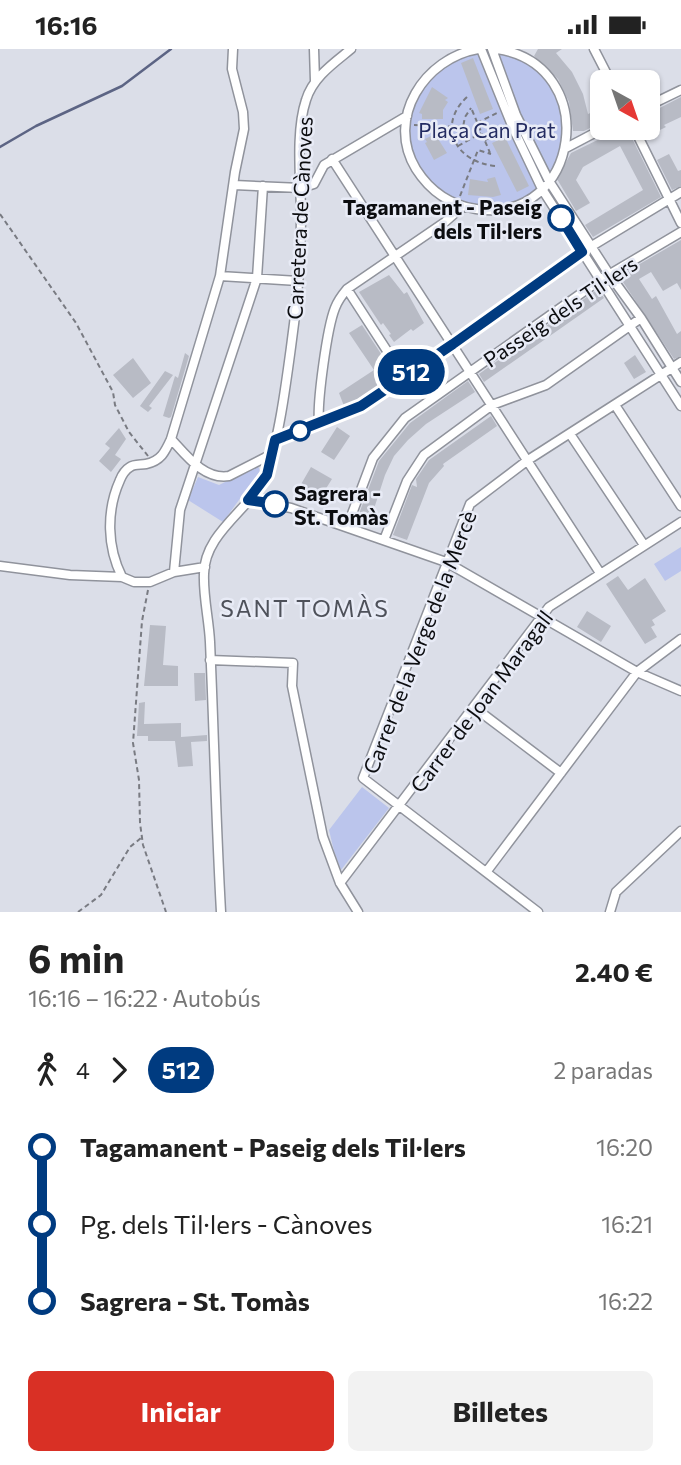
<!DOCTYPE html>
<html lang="es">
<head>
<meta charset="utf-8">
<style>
	:root { --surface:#fff; --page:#f2f2f2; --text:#222; --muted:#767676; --accent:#d93025 }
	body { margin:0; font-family:Commissioner,sans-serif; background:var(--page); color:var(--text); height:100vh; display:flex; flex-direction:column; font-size:26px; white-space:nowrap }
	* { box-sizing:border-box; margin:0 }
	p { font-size:23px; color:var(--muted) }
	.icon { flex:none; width:38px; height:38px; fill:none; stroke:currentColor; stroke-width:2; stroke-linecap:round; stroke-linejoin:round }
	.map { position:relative; height:863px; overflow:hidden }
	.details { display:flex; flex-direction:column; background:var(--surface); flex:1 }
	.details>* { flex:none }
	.badge { padding:0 14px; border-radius:23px; font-size:24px; line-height:46px }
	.needle { width:46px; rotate:140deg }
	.fabs { position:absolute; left:590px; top:21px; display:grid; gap:14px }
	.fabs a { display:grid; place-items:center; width:70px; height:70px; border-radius:10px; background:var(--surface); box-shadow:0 2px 5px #0004; font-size:35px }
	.map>.badge { position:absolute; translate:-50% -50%; box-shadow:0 0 0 4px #fff }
	.legs { display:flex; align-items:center; gap:10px; height:77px; padding:0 28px; font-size:23px }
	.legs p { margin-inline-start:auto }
	.headline { display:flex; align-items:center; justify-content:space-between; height:119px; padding:0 28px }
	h1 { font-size:38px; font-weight:700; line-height:52px }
	.cta { display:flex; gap:14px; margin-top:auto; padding:14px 28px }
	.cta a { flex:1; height:80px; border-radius:10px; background:var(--accent); color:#fff; font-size:28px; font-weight:700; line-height:80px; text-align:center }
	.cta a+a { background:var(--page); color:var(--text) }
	ul { padding:0 28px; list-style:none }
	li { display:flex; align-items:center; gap:24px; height:77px; font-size:26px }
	li i { display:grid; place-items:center; width:10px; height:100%; margin:0 9px; background:currentColor }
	li i::after { content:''; width:18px; height:18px; margin:-9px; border:5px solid; border-radius:50%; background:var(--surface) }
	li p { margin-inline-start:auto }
	li:first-child i { background:linear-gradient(#0000 50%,currentColor 0) }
	li:last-child i { background:linear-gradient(currentColor 50%,#0000 0) }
	.status { display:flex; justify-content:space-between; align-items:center; height:49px; padding:0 35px; background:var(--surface); direction:ltr }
	.status svg { height:19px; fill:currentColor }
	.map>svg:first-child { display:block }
</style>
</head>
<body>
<div class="status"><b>16:16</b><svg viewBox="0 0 49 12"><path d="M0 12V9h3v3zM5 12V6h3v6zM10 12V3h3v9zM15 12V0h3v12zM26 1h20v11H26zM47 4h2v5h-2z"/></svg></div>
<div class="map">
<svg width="681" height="863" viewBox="0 0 681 863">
	<rect width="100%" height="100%" fill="#dbdee8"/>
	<path fill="#bbc5ec" d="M408 81a79 79 0 1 1 158 0a79 79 0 1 1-158 0Z
		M258 417 260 422 223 473 188 451 198 428 219 436Z
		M681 498V522L665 532 654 515Z
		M362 738 389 759 341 821 334 802 329 781Z"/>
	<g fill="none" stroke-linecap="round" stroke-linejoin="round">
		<path stroke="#5c6484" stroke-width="2.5" d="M0 98 36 77 122 37 171 0"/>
	</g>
	<path fill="#b8bbc5" d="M538 0H562L556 4 572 23 583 45 588 65 602 59V73L584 82H573L569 53 558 30 534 7Z
		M473 9 493 60 480 65 461 14Z
		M432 38 448 49 445 51 448 53 443 61V70H422V65L419 64Z
		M681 48V68L664 76 666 78 660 81 659 78 648 80V65Z
		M622 79H627L661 148 593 188 585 176 643 141 620 97 583 118 576 131 590 154 576 162 557 130 571 104Z
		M435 85 447 104 434 111 425 94 427 93 425 90Z
		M505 88 529 137 517 143 492 94Z
		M669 105 678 122 681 121V137L672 141 657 111Z
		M495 128 501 146 493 148 468 146 470 130 488 133 487 130Z
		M681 191V241L677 234 663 242 651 223 639 230 652 250 656 247 677 285 681 282V307L674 310 619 227Z
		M389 226 404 245 407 243 424 274 413 282 411 280 394 293 389 286 391 285 383 274 381 276 359 243Z
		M598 240 604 249 484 333 479 325Z
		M362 276 395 326 358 351 344 357 339 344 374 321 349 284Z
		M414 296 422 307 406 318 398 307Z
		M185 304 189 307 171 368 169 369 163 367 175 327 178 329Z
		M635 306 646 323 634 330 624 314Z
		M133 309 151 334 133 349 113 326Z
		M165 322 173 326 149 357 152 359 148 363 140 357Z
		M468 332 475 343 426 375 408 391 394 407 385 426 369 475 357 470 379 412 410 374Z
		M491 367 497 377 443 415 444 417 429 434 407 491 393 486 412 436 417 438 416 430 429 411Z
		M337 378 350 387 334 411 321 403Z
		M119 379 126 390 115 406 121 410 111 423 99 412 110 399 105 395Z
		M311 418 332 430 320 449 300 437Z
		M618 527 628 541 645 529 666 562 652 571 655 576 651 578 657 588 645 595 606 535Z
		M587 562 611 577 601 593 577 578Z
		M150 576 166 577 163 616 178 617V637H144Z
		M194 624H205L206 651 195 652Z
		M145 653 144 675 181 674V688L207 686V692L191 693 193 717 178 718 175 692H148V687H137L139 654Z"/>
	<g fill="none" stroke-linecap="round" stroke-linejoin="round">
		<g stroke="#90939c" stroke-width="11">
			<path id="minor" d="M314 0 315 32
				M478 0C425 9 385 69 416 120 430 142 450 156 476 160 581 176 603 16 497 0
				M481 0 513 79 542 140 681 357
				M492 0 516 66 549 132 609 225 641 269 681 333
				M594 0 611 33
				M648 57 681 41
				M634 79 681 174
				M566 99 604 79
				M332 110 600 524
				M234 136 301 139 314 135 324 116 407 67
				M220 227 298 232
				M347 240 404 328
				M615 356 681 457
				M319 374C317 353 327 279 335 259 338 251 342 246 347 240L445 173 462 158
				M570 385 644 496
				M171 390C186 406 204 431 229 427L272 405
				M275 391 361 357 582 203 681 143
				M248 451 291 459 446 513 637 623 681 642
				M347 478 373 409 405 369 600 231 681 183
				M384 491 407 432 424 406 492 356 546 336 641 269
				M0 517 70 526 122 528 134 533H150L174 523 205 518
				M174 523 180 461 257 229 263 137
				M122 528C107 498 106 462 120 431 122 426 125 421 130 418 134 415 141 416 146 415 161 412 165 403 171 390L220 227 235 123 244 80 243 63 232 20 233 0
				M210 611 293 614 292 637 323 788 340 834 358 863
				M475 659 561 724
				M487 822 637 623 681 590
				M340 834 549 558 681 473
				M221 863C216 773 214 683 210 593 209 571 203 547 204 525 204 482 255 458 267 423 279 389 286 335 291 298 297 255 301 211 301 167 301 132 295 84 306 51 313 28 334 14 351 0
				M538 863 363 729 470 455 528 411 681 313
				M610 863 616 843 681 782"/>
		</g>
		<path stroke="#797b82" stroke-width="2" stroke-dasharray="5 3.5" stroke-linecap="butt" d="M467 48C436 77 456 113 495 117
			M472 61 490 104
			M477 74 497 64
			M414 76 463 78 465 68 471 59
			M485 91 505 82
			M458 97 481 84
			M460 147 478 101 491 105
			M0 165 76 274 113 343 115 356 129 383 148 407
			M148 541 142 572 133 694 139 731 140 774 143 796 166 863
			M78 863 101 846 130 798 141 789"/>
		<use href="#minor" stroke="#fff" stroke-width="8"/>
	</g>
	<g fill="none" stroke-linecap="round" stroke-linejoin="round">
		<g stroke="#fff" stroke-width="16">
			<path id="line-1" d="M275 455 248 451 267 426 275 391 361 357 453 295 582 203 561 169"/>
		</g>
		<use href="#line-1" stroke="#003b80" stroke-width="10"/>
	</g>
	<g fill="#fff" stroke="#003b80" stroke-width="3.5">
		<circle cx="561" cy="169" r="12"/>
		<circle cx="300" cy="382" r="9"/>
		<circle cx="275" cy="455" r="12"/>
	</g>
	<g text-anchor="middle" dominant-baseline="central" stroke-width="5" stroke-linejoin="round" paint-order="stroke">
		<g font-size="21" fill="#232b61" stroke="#e8ebf6">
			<text x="487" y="80">Plaça Can Prat</text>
		</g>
		<g font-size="21" font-weight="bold" fill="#0c0d10" stroke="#e8ebf6" text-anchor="end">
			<text x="542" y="157">Tagamanent - Paseig<tspan x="542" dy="24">dels Til·lers</tspan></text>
			<text x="294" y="443" text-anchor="start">Sagrera -<tspan x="294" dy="24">St. Tomàs</tspan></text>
		</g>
		<g font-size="21" fill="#0c0d10" stroke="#e8ebf6">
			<text transform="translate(299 169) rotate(-87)">Carretera de Cànoves</text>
			<text transform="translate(560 262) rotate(-34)">Passeig dels Til·lers</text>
			<text transform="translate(419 593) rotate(-69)">Carrer de la Verge de la Mercè</text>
			<text transform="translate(481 652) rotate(-53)">Carrer de Joan Maragall</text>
		</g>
		<g font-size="23" letter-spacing="2" fill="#4e515a" stroke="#e8ebf6">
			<text x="305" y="559">SANT TOMÀS</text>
		</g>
	</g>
</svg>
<div class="fabs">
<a><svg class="needle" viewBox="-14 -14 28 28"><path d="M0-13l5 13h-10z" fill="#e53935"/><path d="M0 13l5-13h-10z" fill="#767676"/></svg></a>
</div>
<b class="badge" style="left:411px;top:323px;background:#003b80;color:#fff">512</b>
</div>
<section class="details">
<div class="headline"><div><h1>6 min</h1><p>16:16 – 16:22 · Autobús</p></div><b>2.40 €</b></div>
<div class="legs"><svg class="icon" aria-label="walk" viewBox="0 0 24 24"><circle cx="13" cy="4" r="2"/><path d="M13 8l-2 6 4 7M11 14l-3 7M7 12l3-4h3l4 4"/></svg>4<svg class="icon" aria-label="forward" viewBox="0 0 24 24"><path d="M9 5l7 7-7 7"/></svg><b class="badge" style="background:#003b80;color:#fff">512</b><p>2 paradas</p></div>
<ul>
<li><i style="color:#003b80"></i><b>Tagamanent - Paseig dels Til·lers</b><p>16:20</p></li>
<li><i style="color:#003b80"></i><span>Pg. dels Til·lers - Cànoves</span><p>16:21</p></li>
<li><i style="color:#003b80"></i><b>Sagrera - St. Tomàs</b><p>16:22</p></li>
</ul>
<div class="cta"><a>Iniciar</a><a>Billetes</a></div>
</section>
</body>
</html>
